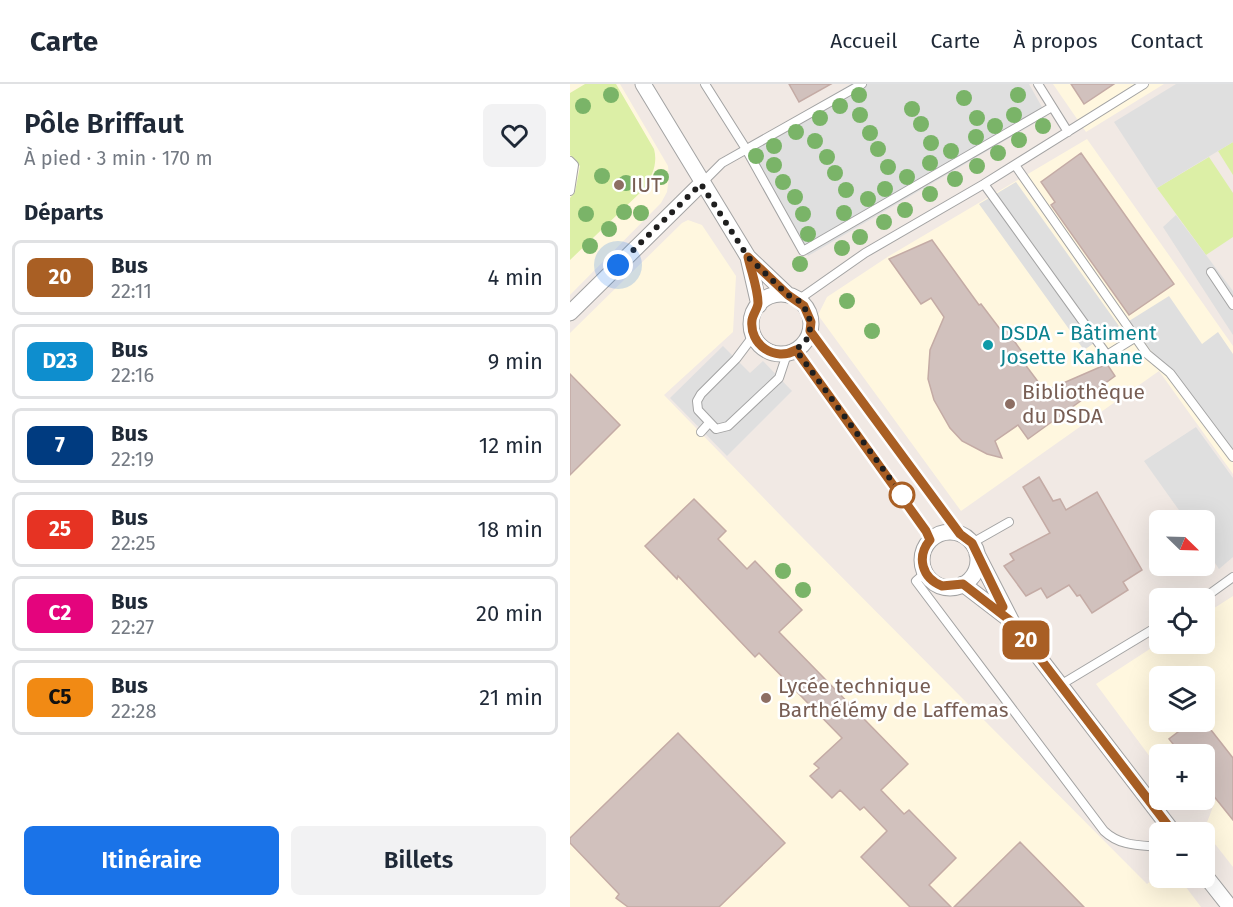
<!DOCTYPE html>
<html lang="fr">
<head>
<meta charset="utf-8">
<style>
	:root { --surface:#fff; --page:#f2f2f3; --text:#1f2937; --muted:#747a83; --line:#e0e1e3; --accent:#1a73e8 }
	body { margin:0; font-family:"Fira Sans",sans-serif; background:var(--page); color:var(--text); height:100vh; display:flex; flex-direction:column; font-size:22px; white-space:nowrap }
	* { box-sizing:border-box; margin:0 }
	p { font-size:20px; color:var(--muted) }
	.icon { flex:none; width:33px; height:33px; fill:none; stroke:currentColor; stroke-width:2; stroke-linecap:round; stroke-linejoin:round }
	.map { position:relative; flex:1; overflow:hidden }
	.panel { display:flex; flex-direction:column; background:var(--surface); width:570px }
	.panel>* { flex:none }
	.badge { padding:0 12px; border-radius:9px; font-size:21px; line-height:39px }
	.needle { width:39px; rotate:113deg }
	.controls { position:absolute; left:579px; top:426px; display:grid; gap:12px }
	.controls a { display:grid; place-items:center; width:66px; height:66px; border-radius:9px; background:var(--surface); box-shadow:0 6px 24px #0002; font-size:30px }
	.you { position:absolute; width:30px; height:30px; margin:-15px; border:4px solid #fff; border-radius:50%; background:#1a73e8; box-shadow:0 0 0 9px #1a73e833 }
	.map>.badge { position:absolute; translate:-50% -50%; box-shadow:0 0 0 3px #fff }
	h2 { padding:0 24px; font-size:22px; line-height:54px }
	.round { display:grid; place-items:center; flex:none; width:63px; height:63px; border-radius:9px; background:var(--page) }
	.summary { display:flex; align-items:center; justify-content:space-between; height:102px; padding:0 24px }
	h1 { font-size:28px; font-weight:600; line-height:45px }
	.primary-button { display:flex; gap:12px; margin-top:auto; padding:12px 24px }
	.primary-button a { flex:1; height:69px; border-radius:9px; background:var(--accent); color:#fff; font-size:24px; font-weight:600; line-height:69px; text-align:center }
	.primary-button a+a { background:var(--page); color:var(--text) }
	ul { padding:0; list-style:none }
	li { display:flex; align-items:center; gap:18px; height:75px; margin:0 12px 9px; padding:0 12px; border:3px solid var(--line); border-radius:9px }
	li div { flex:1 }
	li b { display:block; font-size:22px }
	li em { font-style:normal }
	li .badge { min-width:66px; font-weight:700; text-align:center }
	header { display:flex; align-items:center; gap:36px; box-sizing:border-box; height:84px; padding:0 30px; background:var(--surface); border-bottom:2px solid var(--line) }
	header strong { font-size:28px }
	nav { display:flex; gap:33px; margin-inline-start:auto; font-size:21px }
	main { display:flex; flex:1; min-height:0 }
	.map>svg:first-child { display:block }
</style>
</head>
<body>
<header>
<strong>Carte</strong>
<nav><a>Accueil</a><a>Carte</a><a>À propos</a><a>Contact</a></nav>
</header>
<main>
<section class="panel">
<div class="summary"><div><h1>Pôle Briffaut</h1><p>À pied · 3 min · 170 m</p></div><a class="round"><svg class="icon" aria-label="heart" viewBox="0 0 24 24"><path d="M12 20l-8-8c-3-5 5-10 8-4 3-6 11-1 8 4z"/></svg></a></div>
<h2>Départs</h2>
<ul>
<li><span class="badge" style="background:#a95f24;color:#fff">20</span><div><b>Bus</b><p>22:11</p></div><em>4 min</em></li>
<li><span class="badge" style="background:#0e8ece;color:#fff">D23</span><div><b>Bus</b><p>22:16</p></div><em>9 min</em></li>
<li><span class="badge" style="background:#003b80;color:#fff">7</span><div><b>Bus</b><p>22:19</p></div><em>12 min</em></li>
<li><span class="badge" style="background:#e63323;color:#fff">25</span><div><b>Bus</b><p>22:25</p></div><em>18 min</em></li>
<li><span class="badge" style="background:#e4047d;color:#fff">C2</span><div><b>Bus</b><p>22:27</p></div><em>20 min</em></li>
<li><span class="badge" style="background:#f18a14;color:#111">C5</span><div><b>Bus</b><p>22:28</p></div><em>21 min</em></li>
</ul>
<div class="primary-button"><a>Itinéraire</a><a>Billets</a></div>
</section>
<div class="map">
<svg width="663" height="823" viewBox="0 0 663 823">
	<rect width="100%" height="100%" fill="#f1e9e4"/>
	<path fill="#fff7df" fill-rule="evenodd" d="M0 0H50L98 82 99 93 97 108 91 119 0 211Z
		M483 0H594L516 48Z
		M517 55 663 262V390L589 287 391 427 248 231 257 213 319 172Z
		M118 136 132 141 166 192 163 248 94 311 216 437 577 800 589 791 590 794H609L631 823H0V249L112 139Z
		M663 512V783L634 746 646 715 634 670H590L589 685 526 600 589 559 634 560 635 530ZM590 592H634V638H590Z"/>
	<path fill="#dcefa6" d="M15 0H46L84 65C88 80 82 92 74 105L0 176V114L5 108 10 82 0 71V9Z
		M663 58V91L648 67Z
		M639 73 663 109V153L636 171 587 104Z"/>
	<path fill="#dfdfdf" d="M281 0H459L477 32 238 172 175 62Z
		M606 0H663V58L587 104 544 38Z
		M446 98 549 242 514 266 409 120Z
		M606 131 663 207V251L593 143Z
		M599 212 632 260 648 248 663 270V377L559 237Z
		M153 262 180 289 193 277 222 307 157 372 100 314Z
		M626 343 663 394V473L649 485 635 464 634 436H616L574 377Z"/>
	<path fill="#d1c1bd" stroke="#c4aba5" stroke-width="1.5" d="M219 0H261L229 18Z
		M501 0H544L514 20Z
		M511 69 604 200 559 231 481 121 485 118 471 98Z
		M362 156 409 221 411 220 433 249 437 247 452 268 448 271 475 307 537 280 545 292 458 355 448 341 425 357 432 374 417 370 392 357 380 344 364 316 358 295 360 266 374 233 361 214 351 220 319 175Z
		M0 290 50 341 0 391Z
		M469 393 483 417 490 415 496 426 527 408 572 486 553 498 558 506 522 529 510 511 507 512 499 501 477 514 471 504 456 512 434 482 444 476 440 470 480 449 453 403Z
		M124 415 156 447 148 455 177 485 185 477 232 526 209 548 338 680 311 706 334 730 339 726 386 774 359 801 381 823H340L291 773 317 747 294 723 290 726 270 706 262 714 240 692 249 684 244 680 272 654 189 569 185 573 108 492 107 495 75 462Z
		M634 637 663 674V736L634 700V670H611L599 655 621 638Z
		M108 649 215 759 149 823H58L46 814 49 810 0 759V754Z
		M450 758 514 823H384Z"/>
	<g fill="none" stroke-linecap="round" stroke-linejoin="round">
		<g stroke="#a3a3a3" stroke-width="10">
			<path id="lane" d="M135 0 176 65 233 167 482 23
				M468 0 498 48
				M0 77 4 81 0 107
				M445 81 577 270 600 289 663 373
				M131 100 152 79 292 0
				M414 100 537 271 566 253
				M641 188 663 221
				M228 216 295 169 414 100 574 0
				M240 247 390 450
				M184 251 166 275 131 310 127 317 128 326 146 345 158 342 209 294 217 270
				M226 266 331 411 360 456
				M131 348 139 339
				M402 459 439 438
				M355 489 346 497 534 747C550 762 568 761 590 763
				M634 514 663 493
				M492 600 590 541"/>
		</g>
		<g stroke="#a3a3a3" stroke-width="17">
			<path id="street" d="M73 0 178 173 218 211
				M178 173 189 221
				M181 240a30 30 0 1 1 60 0a30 30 0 1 1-60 0Z
				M0 229 131 100
				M352 476a28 28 0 1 1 56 0a28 28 0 1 1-56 0Z
				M407 470 442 538 603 748
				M393 500 436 533
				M634 790 660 823"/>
		</g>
		<use href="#lane" stroke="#fff" stroke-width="8"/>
		<use href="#street" stroke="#fff" stroke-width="15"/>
	</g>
	<g fill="#7ab468">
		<circle cx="41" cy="11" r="8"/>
		<circle cx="289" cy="11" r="8"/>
		<circle cx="448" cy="11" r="8"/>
		<circle cx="394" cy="14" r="8"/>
		<circle cx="13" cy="22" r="8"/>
		<circle cx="270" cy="22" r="8"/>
		<circle cx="342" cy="25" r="8"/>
		<circle cx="290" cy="31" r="8"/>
		<circle cx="444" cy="31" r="8"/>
		<circle cx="250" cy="34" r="8"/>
		<circle cx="407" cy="34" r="8"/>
		<circle cx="351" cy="40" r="8"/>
		<circle cx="425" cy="42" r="8"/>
		<circle cx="473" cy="42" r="8"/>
		<circle cx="226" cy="48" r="8"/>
		<circle cx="300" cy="49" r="8"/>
		<circle cx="406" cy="53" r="8"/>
		<circle cx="449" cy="56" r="8"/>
		<circle cx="245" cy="57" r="8"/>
		<circle cx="361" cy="59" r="8"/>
		<circle cx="204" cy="62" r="8"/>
		<circle cx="308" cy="65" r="8"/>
		<circle cx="381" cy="67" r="8"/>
		<circle cx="428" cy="69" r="8"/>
		<circle cx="186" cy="72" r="8"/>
		<circle cx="257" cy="73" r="8"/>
		<circle cx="360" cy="79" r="8"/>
		<circle cx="204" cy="81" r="8"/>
		<circle cx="407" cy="82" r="8"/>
		<circle cx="318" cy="83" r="8"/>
		<circle cx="265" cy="89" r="8"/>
		<circle cx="32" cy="92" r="8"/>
		<circle cx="91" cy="93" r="8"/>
		<circle cx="337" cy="93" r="8"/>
		<circle cx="385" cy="95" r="8"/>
		<circle cx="213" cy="98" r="8"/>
		<circle cx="56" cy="99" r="8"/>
		<circle cx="315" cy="105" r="8"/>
		<circle cx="276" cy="106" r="8"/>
		<circle cx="360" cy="110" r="8"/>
		<circle cx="225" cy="113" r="8"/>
		<circle cx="298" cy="115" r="8"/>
		<circle cx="335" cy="126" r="8"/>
		<circle cx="54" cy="128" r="8"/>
		<circle cx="71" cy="129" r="8"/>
		<circle cx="274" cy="129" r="8"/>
		<circle cx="16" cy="130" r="8"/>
		<circle cx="233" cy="130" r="8"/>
		<circle cx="314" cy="138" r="8"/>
		<circle cx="39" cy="145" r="8"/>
		<circle cx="238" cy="150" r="8"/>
		<circle cx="290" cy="153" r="8"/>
		<circle cx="20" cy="162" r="8"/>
		<circle cx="272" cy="164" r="8"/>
		<circle cx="230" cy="180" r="8"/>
		<circle cx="277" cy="217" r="8"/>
		<circle cx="302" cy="247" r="8"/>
		<circle cx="213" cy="487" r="8"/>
		<circle cx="233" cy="506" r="8"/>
	</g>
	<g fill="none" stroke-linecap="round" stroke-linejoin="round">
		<g stroke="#fff" stroke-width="14">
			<path id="line" d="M433 523 402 459 390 450 240 247 241 238 234 222 218 211 178 173C181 187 188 205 188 219 188 224 183 230 182 236 179 261 205 278 226 266L356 447 360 456C346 473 352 494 372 502L393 500 442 538 603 748"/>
		</g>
		<use href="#line" stroke="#a95f24" stroke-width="9"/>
		<path stroke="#1f1f1f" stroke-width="6" stroke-dasharray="0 10.8" d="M48 181 131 100 178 173 218 211 228 216 239 230 240 247 237 255 226 266 332 411"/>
	</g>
	<g fill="#8d6e63" stroke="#fff" stroke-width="2">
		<circle cx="49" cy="101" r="6"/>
		<circle cx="440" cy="320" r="6"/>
		<circle cx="196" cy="614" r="6"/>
	</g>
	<circle fill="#0f9aa8" stroke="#fff" stroke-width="2" cx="418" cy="261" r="6"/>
	<circle fill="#fff" stroke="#a95f24" stroke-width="3" cx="332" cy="411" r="12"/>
	<g text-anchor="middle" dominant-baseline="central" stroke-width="5" stroke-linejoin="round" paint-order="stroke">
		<g font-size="21" fill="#785e54" stroke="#fff" text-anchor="start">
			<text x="61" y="101">IUT</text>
			<text x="452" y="308">Bibliothèque<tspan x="452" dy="24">du DSDA</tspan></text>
			<text x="208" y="602">Lycée technique<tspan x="208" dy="24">Barthélémy de Laffemas</tspan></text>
		</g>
		<g font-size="21" fill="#0d838f" stroke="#fff" text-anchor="start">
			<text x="430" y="249">DSDA - Bâtiment<tspan x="430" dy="24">Josette Kahane</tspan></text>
		</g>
	</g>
</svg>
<div class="controls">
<a><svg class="needle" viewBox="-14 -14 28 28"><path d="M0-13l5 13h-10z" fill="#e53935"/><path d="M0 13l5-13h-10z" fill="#747a83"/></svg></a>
<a><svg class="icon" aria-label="locate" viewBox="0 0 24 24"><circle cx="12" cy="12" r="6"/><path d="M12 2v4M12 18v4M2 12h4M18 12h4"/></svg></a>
<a><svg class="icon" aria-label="layers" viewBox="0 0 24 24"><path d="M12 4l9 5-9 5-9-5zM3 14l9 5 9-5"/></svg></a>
<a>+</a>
<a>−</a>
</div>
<div class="you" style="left:48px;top:181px"></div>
<b class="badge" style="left:456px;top:556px;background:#a95f24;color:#fff">20</b>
</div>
</main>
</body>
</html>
